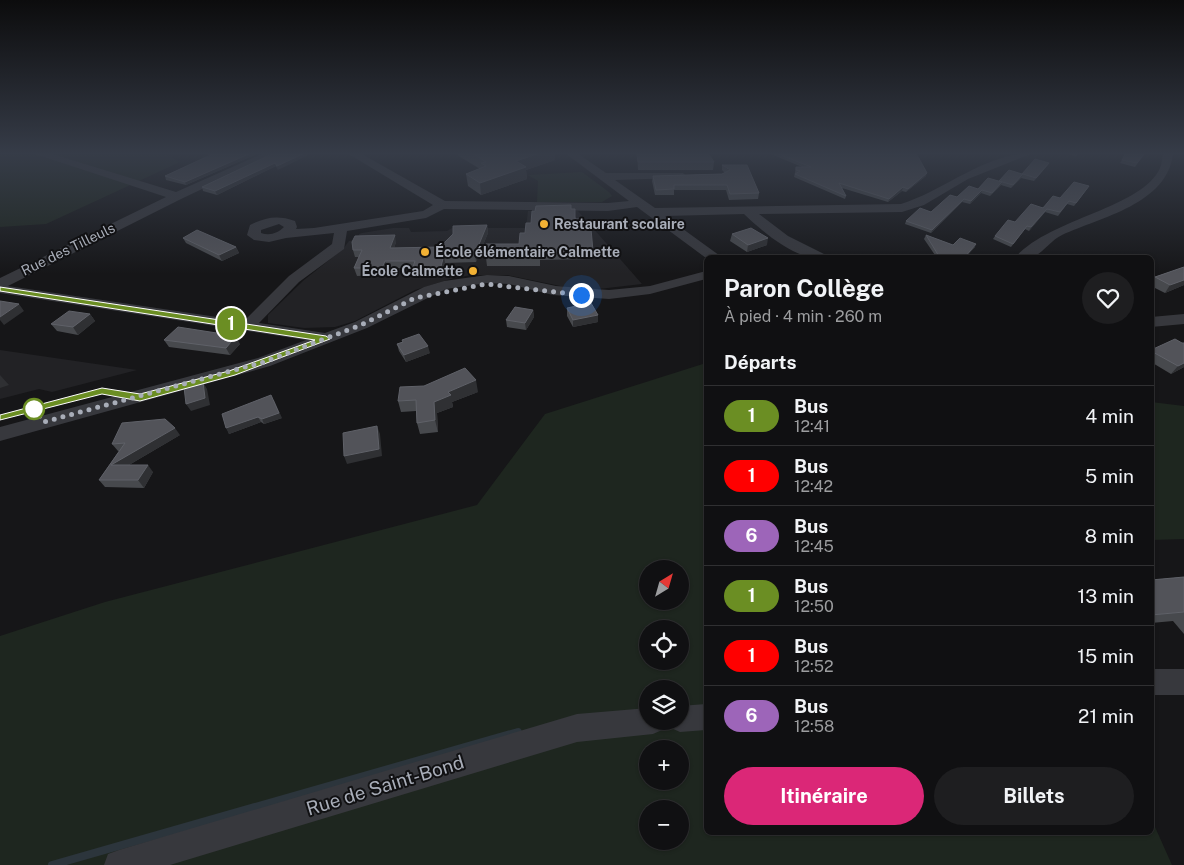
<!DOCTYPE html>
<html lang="fr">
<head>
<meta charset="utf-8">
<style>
	:root { --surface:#101012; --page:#1e1e20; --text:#f1f3f6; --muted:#9c9d9f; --line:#303032; --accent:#db2777 }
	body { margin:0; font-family:"Public Sans",sans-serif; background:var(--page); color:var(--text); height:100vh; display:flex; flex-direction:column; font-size:19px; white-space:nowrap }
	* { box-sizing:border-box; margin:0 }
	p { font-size:16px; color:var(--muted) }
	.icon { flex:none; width:28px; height:28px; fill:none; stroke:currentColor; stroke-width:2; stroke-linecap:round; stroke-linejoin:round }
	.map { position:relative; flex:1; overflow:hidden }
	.details { position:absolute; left:704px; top:255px; width:450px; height:580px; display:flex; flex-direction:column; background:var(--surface); border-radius:8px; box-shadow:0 1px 4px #0004,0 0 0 1px var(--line) }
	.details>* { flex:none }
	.badge { padding:0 10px; border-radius:16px; font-size:18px; line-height:32px }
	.needle { width:32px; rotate:37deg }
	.controls { position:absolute; left:639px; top:560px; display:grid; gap:10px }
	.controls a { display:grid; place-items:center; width:50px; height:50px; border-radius:50%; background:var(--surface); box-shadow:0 1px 4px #0004,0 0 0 1px var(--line); font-size:25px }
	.you { position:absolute; width:25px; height:25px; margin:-12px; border:4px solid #fff; border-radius:50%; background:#1a73e8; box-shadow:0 0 0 8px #1a73e833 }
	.map>.badge { position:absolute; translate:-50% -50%; box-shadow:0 0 0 2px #fff }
	h2 { padding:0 20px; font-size:19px; line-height:45px }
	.round { display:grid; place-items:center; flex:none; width:52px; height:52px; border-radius:26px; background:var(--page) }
	.summary { display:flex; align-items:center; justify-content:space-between; height:85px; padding:0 20px }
	h1 { font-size:24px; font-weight:700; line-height:38px }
	.cta { display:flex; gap:10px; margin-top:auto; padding:10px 20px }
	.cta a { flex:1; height:58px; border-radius:30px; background:var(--accent); color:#fff; font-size:20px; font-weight:700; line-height:58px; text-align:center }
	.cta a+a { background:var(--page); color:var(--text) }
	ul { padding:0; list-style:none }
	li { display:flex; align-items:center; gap:15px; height:60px; padding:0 20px; border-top:1px solid var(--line) }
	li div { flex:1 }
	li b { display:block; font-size:19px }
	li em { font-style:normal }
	li .badge { min-width:55px; font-weight:700; text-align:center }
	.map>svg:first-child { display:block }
</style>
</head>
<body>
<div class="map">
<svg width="1184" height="865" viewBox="0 0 1184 865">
	<rect width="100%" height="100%" fill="#161618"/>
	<path fill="#222225" d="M528 211H578L642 284 590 290 565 287 507 275H472L454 278 415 290 355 321 335 327 304 328 268 323V315L304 280 343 249 349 241 360 239 359 234 362 233 393 228H409L411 232 447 231 452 228H526Z
		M0 350 137 370 52 392 39 389 0 399Z"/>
	<path fill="#1e261f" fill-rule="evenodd" d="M0 153H164L180 162 46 224 0 227Z
		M582 172 609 192 612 196 602 202H537L538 181 528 175Z
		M706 363V832H1151V818L1172 865H0V636L105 602 477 505 545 414ZM648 569H680V601H648ZM648 629H680V661H648ZM648 689H680V721H648ZM648 749H680V781H648ZM648 809H680V841H648Z
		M1151 402 1184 406V539L1151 540Z"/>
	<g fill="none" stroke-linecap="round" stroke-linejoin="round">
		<path stroke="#2c353c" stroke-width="8" d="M52 865 518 732"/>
		<path fill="#37383d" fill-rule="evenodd" d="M32 153H49L176 192 264 153H278L181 199 8 286 244 321 289 276 332 244 334 233 286 238 269 242 254 240 247 235 250 225C266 217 278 215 295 221L297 227 296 229 314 228 423 211 433 205 347 153H360L445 201 608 203 629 201 565 153H577L606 173H683L685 175 679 178 615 180 655 208 901 204C945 190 985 153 1033 153L968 179 924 205 902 212 759 214 788 236 832 258C824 258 815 259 808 257 784 250 762 231 744 214L665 216 723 258H706L637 207 608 211 444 209 426 218 347 231 344 249 299 282 259 323 325 333 355 322 424 287 444 281 487 275 509 276 556 286 609 290 650 286 706 271V279L650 294 609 299 553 295 509 284 487 283 446 289 367 328 270 366 0 441V427L258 358 306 340 0 293V278L166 197ZM279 224 284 227C278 233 270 236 261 233V230Z
			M1163 153H1173C1168 204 1101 217 1062 235 1051 240 1041 255 1031 258 1026 259 1020 258 1015 258 1047 219 1143 208 1160 168 1162 164 1162 158 1163 153Z
			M1184 314V324L1151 327V317Z
			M1151 669H1184V695H1151Z
			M706 704V730L680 732 671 728 668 721H680V706Z
			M648 708V721H666L662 730 653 734 577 742 170 865H104L108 854 119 850 577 714Z"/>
	</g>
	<path fill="#47494d" d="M200 153H259L186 185 166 180 165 176 209 155Z
		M274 153 278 170 276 166 217 195 203 191 202 187Z
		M454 153H555V160L526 170 527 179 481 195 468 186 466 174 480 169Z
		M637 153H708L714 162 713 170H638Z
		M771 153H916L926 176 906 192 902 191 888 202 842 188 846 196 845 199 794 177 796 167H802L771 154Z
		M1065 153H1079L1076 156Z
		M1126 153H1145L1135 167 1120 163Z
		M1049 163 1047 166 1034 181 1021 178 1011 188 1001 185 990 196 981 193 970 204 962 202 931 233 905 224 906 221 931 212 957 197 999 181 1022 174Z
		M722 165 759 193 758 199 729 200 726 190H674V195H655L652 181 653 176 722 174 725 173 722 170Z
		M1089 186 1074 206 1067 204 1058 216 1045 212 1029 231 1025 229 1011 247 993 239 995 236 1015 222 1060 198Z
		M571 209 593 251V259L540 260V266H487L486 258 519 244 531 223Z
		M487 225 488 233 476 262 445 263 442 277H414L412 270V268H387L384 275 357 276 354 268 359 257H355L353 250 396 242 394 248 440 247Z
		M732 234 767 245 747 252 730 241Z
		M926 235 953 245 975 247 965 258H937L924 239Z
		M183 238 236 247 239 253 222 261 186 243Z
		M1184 267V285L1165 293 1151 286V282L1155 277Z
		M567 308 598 322 573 327 567 316Z
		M533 310 534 317 526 330 507 327 506 320Z
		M90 314 95 321 78 335 57 331 51 324Z
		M164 340 240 344 230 355 169 347Z
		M402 340 430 353 406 362 399 351 397 344 403 342Z
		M1182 343H1184V367L1171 374 1151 362V350Z
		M478 392 452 402 453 407 437 413 438 432 420 434 417 423 416 411 401 412 398 401Z
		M222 414 282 418 264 424 261 422 229 434Z
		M180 435 129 465 153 472 144 488 105 487 99 480 119 451H118L112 444Z
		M1184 577V634L1173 621 1151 623V580Z"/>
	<path fill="#2f3033" d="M251 153H259L186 185 185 182Z
		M305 153H312L278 170 277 166Z
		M540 153H555V160L526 170 527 179 481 195 480 183 516 161Z
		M275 163 276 166 217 195 215 191Z
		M1049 163 1047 166 1034 181 1036 178Z
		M927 173 926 176 906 192 908 189Z
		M1023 174 1021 178 1011 188 1013 185Z
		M1002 182 1001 185 990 196 992 193Z
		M903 187 902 191 888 202 889 199Z
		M982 190 981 193 970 204 971 201Z
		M964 199 962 202 931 233 932 230Z
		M1047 209 1045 212 1029 231 1031 227Z
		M487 225 488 233 476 262 475 254Z
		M395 235 396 242 392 255 390 248Z
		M768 238 767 245 747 252 748 245Z
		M976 244 975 247 965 258H964Z
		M236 247 239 253 222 261 219 255Z
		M444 255 445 263 442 277 440 270Z
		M385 261 387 268 384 275 382 268Z
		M1184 280V285L1165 293 1170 285Z
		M19 304 24 311 4 325 0 320V317Z
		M533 310 534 317 526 330 525 323Z
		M90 314 95 321 78 335 73 327Z
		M598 315V322L573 327V320Z
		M236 336 240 344 230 355 226 348Z
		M428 346 430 353 406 362 404 355Z
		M1184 363V367L1171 374 1178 366Z
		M0 375 9 385 0 388Z
		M476 380 478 392 452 402 453 407 437 413 438 432 435 420 434 402 448 392Z
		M203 382 207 389 210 405 191 411 186 404Z
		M274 400 282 418 264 424 262 419Z
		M258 417 261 422 229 434 226 428Z
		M377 426 380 434 382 456 347 464 344 456Z
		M175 428 180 435 117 472 111 465Z
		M148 465 153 472 144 488 138 480Z"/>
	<path fill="#525359" stroke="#5f6168" d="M211 153H251L185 182 165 176 213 154Z
		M274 153H305L277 166 275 163 215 191 202 187Z
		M472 153H540L516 161 526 167 480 183 466 174 486 166 481 163 486 162Z
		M637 153H708L714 162H638Z
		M776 153H916L927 173 908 189 903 187 889 199 839 183 846 196 795 174 800 171 796 170V167H811Z
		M1126 153H1145L1137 163 1122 160Z
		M1035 159 1049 163 1036 178 1023 174 1013 185 999 181 1009 170 1022 174Z
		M722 165H747L759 193 730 194 727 185H674V189L656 190 653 176 722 174 730 170Z
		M988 178 1002 182 992 193 982 190 971 201 964 199 932 230 906 221 920 208 931 212 950 195 957 197 969 186 978 189Z
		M1074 182 1089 186 1076 203 1069 201 1060 212 1047 209 1031 227 1027 226 1013 244 995 236 1008 220 1015 222 1031 204 1043 208 1053 196 1060 198Z
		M571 205V209H575V219H582L591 229 593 251 540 252 539 258H486V244H519L520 233H525L526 223H531L532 211H535L536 206Z
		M487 225 475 254 444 255 440 270H412L415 261H385L382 268H354L362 250H353L352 242 355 236 395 235 390 248 440 247 453 234V226Z
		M751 228 768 238 748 245 732 234Z
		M197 230 236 247 219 255 183 238Z
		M926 235 953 245 960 238 976 244 964 258H940Z
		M1184 267V280L1170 285 1155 277Z
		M0 301 19 304 0 317Z
		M591 303 598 315 573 320 567 308Z
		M515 307 533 310 525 323 506 320Z
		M69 311 90 314 73 327 51 324Z
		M178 327 236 336 226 348 164 340Z
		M419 334 428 346 404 355 397 344 403 342 402 340Z
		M1175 339 1182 343H1184V363L1178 366 1151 351V350Z
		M465 368 476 380 448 392 451 395 434 402 435 420 417 423 416 400 398 401 400 387 424 386Z
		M203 382 205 398 186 404 184 387Z
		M271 395 279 413 262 419 258 417 226 428 222 414Z
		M165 419 175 428 111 465H148L138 480H99L125 443 112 444 122 423Z
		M377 426 379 449 344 456 343 433Z
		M1184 577V612L1151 615V580Z"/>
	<linearGradient id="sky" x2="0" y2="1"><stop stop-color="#0c0c0d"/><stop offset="0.56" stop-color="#363c48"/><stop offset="1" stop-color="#363c48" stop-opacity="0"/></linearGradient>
	<rect width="1184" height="274" fill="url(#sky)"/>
	<path fill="#6b8e23" stroke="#fff" d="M0 287 326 336 330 339 235 375 140 401 102 394 0 420V415L102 388 140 394 229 371 315 340 0 291Z"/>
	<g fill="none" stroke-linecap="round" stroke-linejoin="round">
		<path stroke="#a8adb8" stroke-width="5" stroke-dasharray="0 9" d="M34 409 44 422 264 362 361 325 415 298 486 284 581 295"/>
	</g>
	<g fill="#f2b134" stroke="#111113" stroke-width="2">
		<circle cx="544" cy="224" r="5"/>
		<circle cx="425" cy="252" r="5"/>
		<circle cx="473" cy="271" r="5"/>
	</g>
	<circle fill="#fff" stroke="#6b8e23" stroke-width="2.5" cx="34" cy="409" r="10"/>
	<g text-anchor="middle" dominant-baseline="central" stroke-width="4" stroke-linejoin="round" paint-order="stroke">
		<g font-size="14" font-weight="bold" fill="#a8adb8" stroke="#111113" text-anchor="start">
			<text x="554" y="224">Restaurant scolaire</text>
			<text x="435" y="252">École élémentaire Calmette</text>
			<text x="463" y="271" text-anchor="end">École Calmette</text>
		</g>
		<g font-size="14" fill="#a8adb8" stroke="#111113">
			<text transform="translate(68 249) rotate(-26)">Rue des Tilleuls</text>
		</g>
		<g font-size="19" fill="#a8adb8" stroke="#111113">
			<text transform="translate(385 785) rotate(-17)">Rue de Saint-Bond</text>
		</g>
	</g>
</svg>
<div class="controls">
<a><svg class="needle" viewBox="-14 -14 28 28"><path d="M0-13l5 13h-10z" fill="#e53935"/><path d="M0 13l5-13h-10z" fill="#9c9d9f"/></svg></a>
<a><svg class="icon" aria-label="locate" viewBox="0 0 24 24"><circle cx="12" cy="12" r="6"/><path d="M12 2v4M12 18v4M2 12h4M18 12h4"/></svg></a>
<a><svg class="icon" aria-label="layers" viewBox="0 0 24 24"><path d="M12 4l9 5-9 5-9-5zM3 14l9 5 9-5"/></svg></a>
<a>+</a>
<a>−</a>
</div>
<div class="you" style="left:581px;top:295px"></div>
<b class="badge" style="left:231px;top:324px;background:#6b8e23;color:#fff">1</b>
<section class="details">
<div class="summary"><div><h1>Paron Collège</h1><p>À pied · 4 min · 260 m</p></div><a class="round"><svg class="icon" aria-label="heart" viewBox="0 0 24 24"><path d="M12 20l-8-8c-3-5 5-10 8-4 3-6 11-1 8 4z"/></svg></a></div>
<h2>Départs</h2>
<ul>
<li><span class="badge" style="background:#6b8e23;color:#fff">1</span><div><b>Bus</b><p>12:41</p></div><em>4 min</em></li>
<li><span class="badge" style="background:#f00;color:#fff">1</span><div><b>Bus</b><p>12:42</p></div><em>5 min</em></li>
<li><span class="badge" style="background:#9d65b9;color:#fff">6</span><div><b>Bus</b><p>12:45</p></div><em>8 min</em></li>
<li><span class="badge" style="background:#6b8e23;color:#fff">1</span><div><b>Bus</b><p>12:50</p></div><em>13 min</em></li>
<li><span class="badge" style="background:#f00;color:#fff">1</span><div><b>Bus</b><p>12:52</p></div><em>15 min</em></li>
<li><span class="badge" style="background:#9d65b9;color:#fff">6</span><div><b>Bus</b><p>12:58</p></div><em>21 min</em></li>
</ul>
<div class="cta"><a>Itinéraire</a><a>Billets</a></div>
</section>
</div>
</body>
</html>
